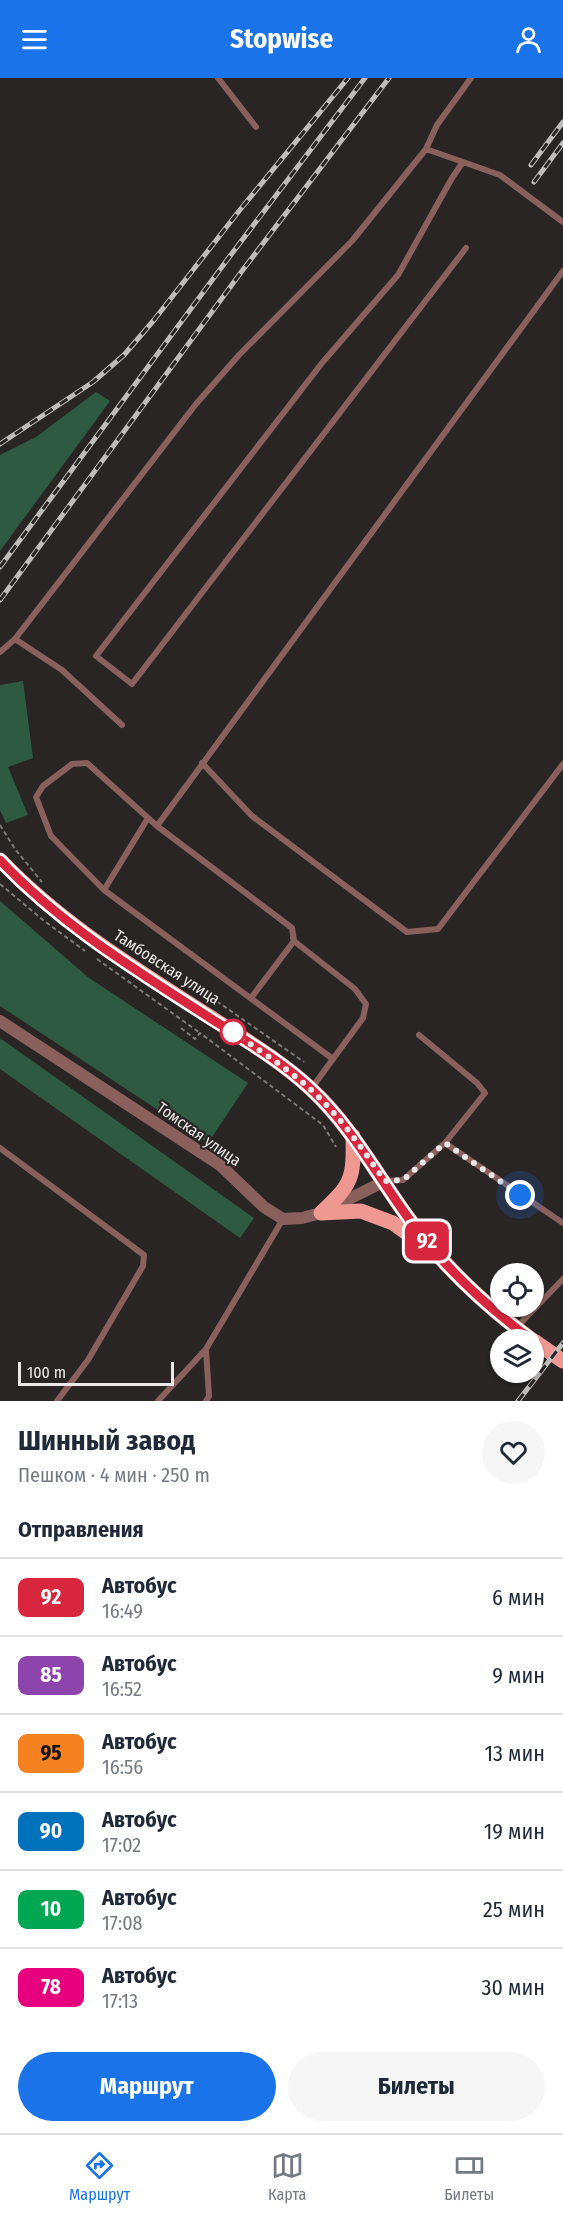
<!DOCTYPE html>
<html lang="ru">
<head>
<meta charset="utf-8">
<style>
	:root { --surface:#fff; --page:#f6f6f7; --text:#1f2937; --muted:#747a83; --line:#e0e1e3; --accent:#1a73e8 }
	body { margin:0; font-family:"Fira Sans Condensed",sans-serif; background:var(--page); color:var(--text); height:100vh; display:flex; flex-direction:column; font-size:22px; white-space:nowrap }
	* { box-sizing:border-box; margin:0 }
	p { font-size:20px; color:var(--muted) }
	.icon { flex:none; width:33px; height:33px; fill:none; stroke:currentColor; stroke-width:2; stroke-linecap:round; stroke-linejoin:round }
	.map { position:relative; height:1323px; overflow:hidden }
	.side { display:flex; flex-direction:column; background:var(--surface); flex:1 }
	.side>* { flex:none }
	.badge { padding:0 12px; border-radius:9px; font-size:21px; line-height:39px }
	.controls { position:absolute; left:490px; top:1185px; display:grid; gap:12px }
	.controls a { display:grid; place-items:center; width:54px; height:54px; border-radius:50%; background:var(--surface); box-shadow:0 2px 4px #0004; font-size:30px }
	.scale { position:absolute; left:18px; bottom:15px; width:156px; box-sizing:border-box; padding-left:6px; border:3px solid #eae8e8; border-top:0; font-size:16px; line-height:21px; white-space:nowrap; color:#eae8e8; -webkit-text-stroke:4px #292525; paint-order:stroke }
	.you { position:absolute; width:30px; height:30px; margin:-15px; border:4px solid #fff; border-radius:50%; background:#1a73e8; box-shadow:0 0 0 9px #1a73e833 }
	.map>.badge { position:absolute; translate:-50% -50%; box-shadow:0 0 0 3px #fff }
	h2 { padding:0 18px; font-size:22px; line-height:54px }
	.round { display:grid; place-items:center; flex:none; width:63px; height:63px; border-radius:32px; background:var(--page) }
	.overview { display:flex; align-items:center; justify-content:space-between; height:102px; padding:0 18px }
	h1 { font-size:28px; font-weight:700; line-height:45px }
	.cta { display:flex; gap:12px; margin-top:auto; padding:12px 18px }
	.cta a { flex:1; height:69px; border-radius:36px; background:var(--accent); color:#fff; font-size:24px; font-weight:700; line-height:69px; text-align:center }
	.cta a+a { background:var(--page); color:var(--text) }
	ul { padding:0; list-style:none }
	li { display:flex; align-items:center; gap:18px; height:78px; padding:0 18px; border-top:2px solid var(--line) }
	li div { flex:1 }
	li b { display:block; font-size:22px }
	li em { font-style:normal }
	li .badge { min-width:66px; font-weight:700; text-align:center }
	header { display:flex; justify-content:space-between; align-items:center; height:78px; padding:0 18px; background:var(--accent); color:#fff; font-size:27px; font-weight:700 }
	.tabs { display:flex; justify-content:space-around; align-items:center; height:84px; border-top:2px solid var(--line); background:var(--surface); font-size:16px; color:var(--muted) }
	.tabs a { display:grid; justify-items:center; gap:3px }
	.tabs .current { color:var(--accent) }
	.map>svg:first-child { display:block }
</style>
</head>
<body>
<header><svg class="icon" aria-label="menu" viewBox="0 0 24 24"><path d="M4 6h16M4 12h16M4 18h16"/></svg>Stopwise<svg class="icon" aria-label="person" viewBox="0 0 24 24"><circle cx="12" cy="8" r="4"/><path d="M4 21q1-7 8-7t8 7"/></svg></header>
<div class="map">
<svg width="563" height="1323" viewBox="0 0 563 1323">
	<rect width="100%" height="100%" fill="#292525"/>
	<path fill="#2d5a41" d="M96 314 110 323 0 473V377L36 359Z
		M23 603 33 680 8 689 28 737 6 745 0 732V607Z
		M0 823 89 900 248 1005 208 1065 0 928Z
		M0 960 254 1140 240 1160 0 991Z"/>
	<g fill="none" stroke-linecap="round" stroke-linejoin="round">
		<path stroke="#7c7979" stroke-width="2" stroke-dasharray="4.5 3" stroke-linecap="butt" d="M0 747 15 771 42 804
			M0 806 43 842 85 873
			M120 864 215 922
			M97 881 200 955
			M205 910 218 918 215 922 304 984
			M181 950 195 961 200 955 323 1047 336 1069"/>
		<path stroke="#8a605c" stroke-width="6" d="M218 0 256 49
			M426 71 463 84
			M466 170 132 606 96 578 322 285 398 197 452 100 463 84 500 97 563 144
			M15 561 62 592 122 647
			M0 574 15 561 196 326 239 277 352 163 426 71 437 47 471 0
			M202 685 252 738 407 854 438 851 563 686
			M157 748 563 193
			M104 812 148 740
			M251 920 294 863 293 860
			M419 957 477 1005 485 1015 445 1065
			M311 1011 363 940 366 926 355 911 294 863 292 850 157 748 87 685 72 686 43 708 36 719 51 758 104 812 333 981
			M0 1070 144 1177 143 1188 88 1282 57 1323
			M385 1103 403 1102 445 1065 563 1145
			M516 1250 563 1201
			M158 1323 206 1271
			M206 1323 209 1318 206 1271 283 1141"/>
		<path stroke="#8a605c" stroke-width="12" d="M0 943 220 1087 264 1129 283 1141 302 1140 321 1135 385 1103"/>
		<path stroke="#ef9892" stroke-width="15" d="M0 782C60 845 134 890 207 937 242 960 280 982 311 1011 351 1048 377 1097 409 1141 442 1187 486 1228 532 1262
			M321 1135 361 1133 393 1145 423 1167
			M321 1135C352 1106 354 1101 353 1058
			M534 1263 563 1283"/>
		<g stroke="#bfbcbc" stroke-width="5">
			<path id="rail" d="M531 87 563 44
				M534 104 563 65
				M0 366 93 304 124 277 154 242 239 133 348 0
				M0 489 227 182 365 0
				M0 522 242 193 389 0
				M518 1323 563 1265"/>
		</g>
		<use href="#rail" stroke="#292525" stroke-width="3" stroke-dasharray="9" stroke-linecap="butt"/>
	</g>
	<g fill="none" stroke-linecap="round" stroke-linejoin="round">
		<g stroke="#fff" stroke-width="14">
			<path id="line" d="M0 782C61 847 136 892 210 940 245 962 281 983 311 1011 351 1048 377 1097 409 1141 442 1187 486 1228 532 1262"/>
		</g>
		<use href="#line" stroke="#d7263d" stroke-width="9"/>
		<path stroke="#eae8e8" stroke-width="6" stroke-dasharray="0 10.8" d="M233 954C254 969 286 989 309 1010 339 1036 362 1071 385 1103L403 1102 445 1065 520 1117"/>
	</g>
	<circle fill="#fff" stroke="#d7263d" stroke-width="3" cx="233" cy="954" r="12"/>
	<g text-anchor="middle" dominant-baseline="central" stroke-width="4.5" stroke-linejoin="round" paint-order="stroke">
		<g font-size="16" fill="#eae8e8" stroke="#292525">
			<text transform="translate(167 889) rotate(33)">Тамбовская улица</text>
			<text transform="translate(199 1056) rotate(35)">Томская улица</text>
		</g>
	</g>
</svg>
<div class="controls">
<a><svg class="icon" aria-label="locate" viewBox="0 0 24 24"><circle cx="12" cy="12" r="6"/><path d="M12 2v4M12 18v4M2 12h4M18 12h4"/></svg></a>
<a><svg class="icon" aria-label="layers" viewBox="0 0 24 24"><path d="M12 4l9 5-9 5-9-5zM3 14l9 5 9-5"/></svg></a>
</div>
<div class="scale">100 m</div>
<div class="you" style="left:520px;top:1117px"></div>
<b class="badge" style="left:427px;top:1163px;background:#d7263d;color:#fff">92</b>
</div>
<section class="side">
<div class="overview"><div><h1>Шинный завод</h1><p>Пешком · 4 мин · 250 m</p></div><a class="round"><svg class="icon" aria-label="heart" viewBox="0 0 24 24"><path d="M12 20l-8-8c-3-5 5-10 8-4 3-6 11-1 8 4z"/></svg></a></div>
<h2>Отправления</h2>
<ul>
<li><span class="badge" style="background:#d7263d;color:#fff">92</span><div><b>Автобус</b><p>16:49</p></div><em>6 мин</em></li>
<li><span class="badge" style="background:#8e44ad;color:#fff">85</span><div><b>Автобус</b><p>16:52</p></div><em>9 мин</em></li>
<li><span class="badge" style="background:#f58220;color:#111">95</span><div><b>Автобус</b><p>16:56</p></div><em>13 мин</em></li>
<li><span class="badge" style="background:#0072bc;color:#fff">90</span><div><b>Автобус</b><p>17:02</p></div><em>19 мин</em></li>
<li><span class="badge" style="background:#00a651;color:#fff">10</span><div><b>Автобус</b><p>17:08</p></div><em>25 мин</em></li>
<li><span class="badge" style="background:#e6007e;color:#fff">78</span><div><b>Автобус</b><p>17:13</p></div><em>30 мин</em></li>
</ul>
<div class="cta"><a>Маршрут</a><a>Билеты</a></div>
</section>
<nav class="tabs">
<a class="current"><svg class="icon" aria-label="directions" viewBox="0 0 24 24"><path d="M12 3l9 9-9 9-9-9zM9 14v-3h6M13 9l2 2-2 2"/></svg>Маршрут</a>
<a><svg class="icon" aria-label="map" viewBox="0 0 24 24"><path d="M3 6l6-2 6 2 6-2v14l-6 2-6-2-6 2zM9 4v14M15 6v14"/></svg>Карта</a>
<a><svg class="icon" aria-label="tickets" viewBox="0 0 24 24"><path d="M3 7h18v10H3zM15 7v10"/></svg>Билеты</a>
</nav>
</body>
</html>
